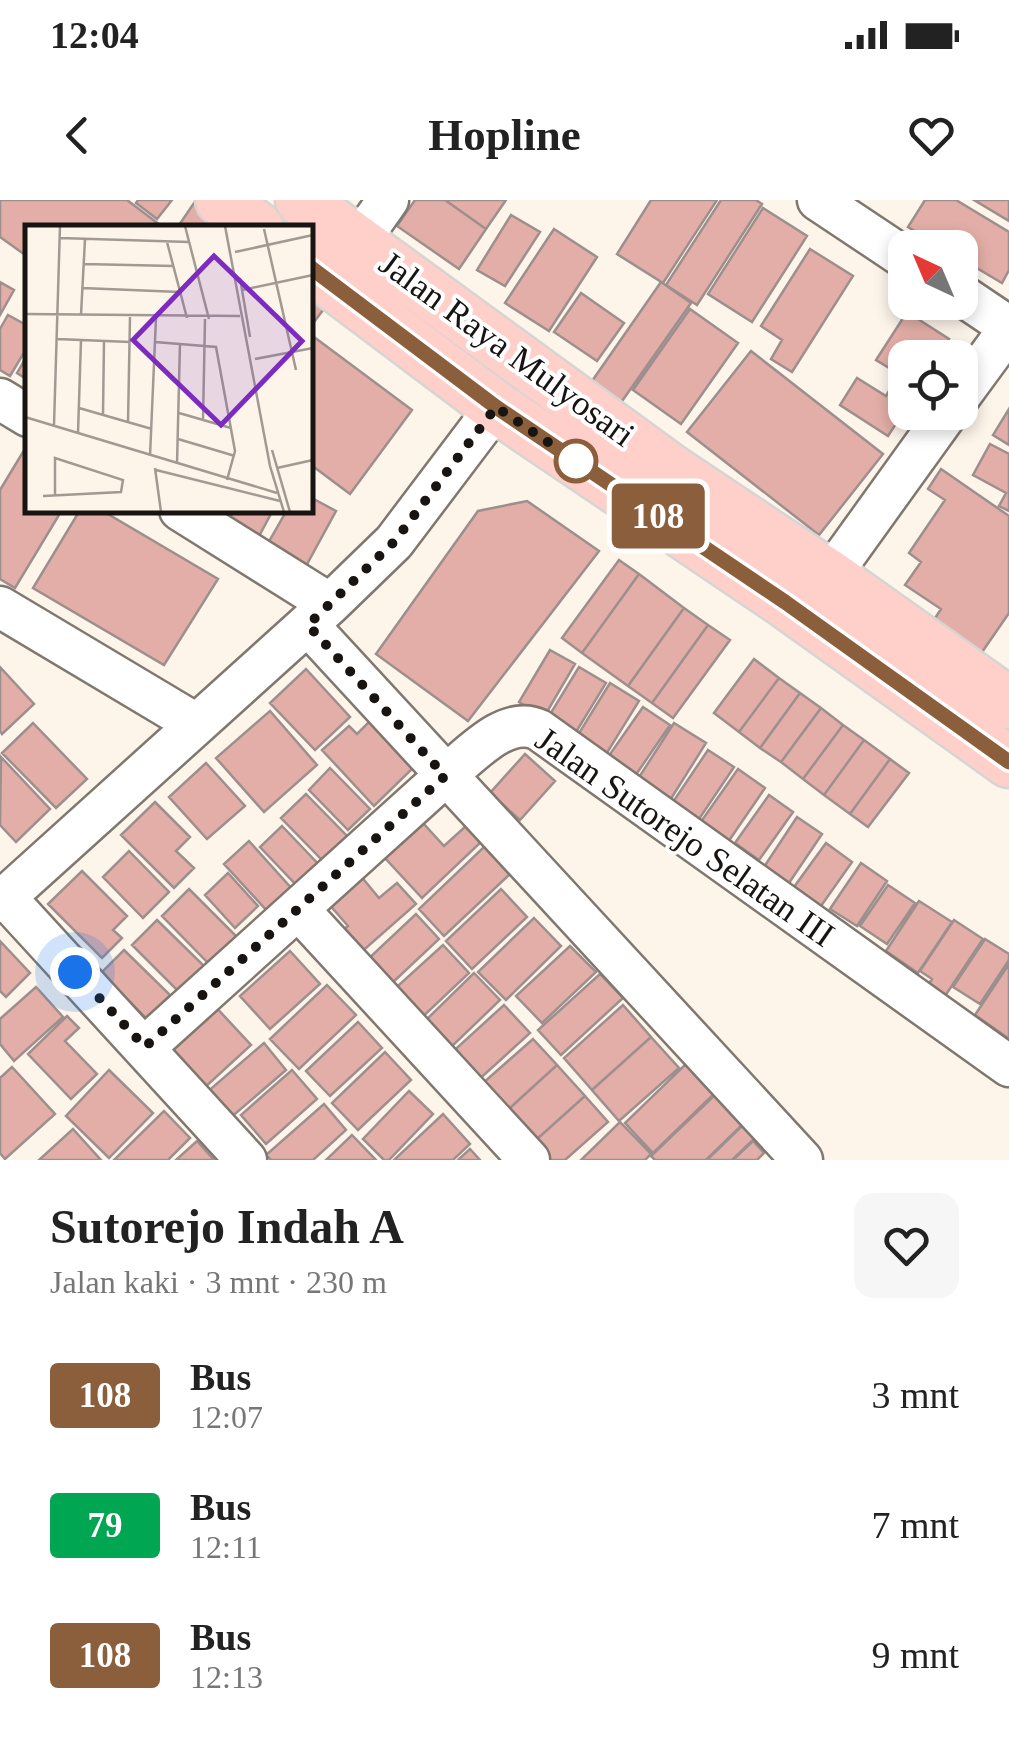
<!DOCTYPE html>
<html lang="id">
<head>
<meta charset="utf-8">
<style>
	:root { --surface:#fff; --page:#f6f6f6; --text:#222; --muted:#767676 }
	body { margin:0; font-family:Georgia,serif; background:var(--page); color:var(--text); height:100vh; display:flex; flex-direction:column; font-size:38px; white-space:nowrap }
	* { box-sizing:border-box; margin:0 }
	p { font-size:32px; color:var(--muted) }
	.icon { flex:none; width:55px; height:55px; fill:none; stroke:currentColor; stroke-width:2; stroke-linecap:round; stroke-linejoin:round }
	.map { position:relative; height:960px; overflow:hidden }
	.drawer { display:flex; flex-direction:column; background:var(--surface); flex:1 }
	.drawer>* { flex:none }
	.badge { padding:0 20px; border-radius:8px; font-size:35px; line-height:65px }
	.needle { width:65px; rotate:316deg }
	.fabs { position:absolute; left:888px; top:30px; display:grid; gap:20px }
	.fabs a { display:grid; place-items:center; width:90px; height:90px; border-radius:20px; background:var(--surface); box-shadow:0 5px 15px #0003; font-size:50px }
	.you { position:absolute; width:50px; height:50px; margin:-25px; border:8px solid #fff; border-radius:50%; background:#1a73e8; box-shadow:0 0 0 15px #1a73e833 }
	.map>.badge { position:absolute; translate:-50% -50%; box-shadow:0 0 0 5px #fff }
	.round { display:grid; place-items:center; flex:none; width:105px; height:105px; border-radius:20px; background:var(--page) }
	.head { display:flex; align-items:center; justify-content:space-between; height:170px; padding:0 50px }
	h1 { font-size:48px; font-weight:800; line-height:75px }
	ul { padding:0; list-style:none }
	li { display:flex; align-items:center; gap:30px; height:130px; padding:0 50px }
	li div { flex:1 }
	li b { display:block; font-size:38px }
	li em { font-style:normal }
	li .badge { min-width:110px; font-weight:700; text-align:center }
	.status { display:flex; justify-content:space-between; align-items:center; height:70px; padding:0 50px; background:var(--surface); direction:ltr }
	.status svg { height:28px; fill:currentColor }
	header { display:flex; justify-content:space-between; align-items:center; height:130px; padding:0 50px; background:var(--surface); font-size:45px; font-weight:800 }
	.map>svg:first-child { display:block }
</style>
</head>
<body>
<div class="status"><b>12:04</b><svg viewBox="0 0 49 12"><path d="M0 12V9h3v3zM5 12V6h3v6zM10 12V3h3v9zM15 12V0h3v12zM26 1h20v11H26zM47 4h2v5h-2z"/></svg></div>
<header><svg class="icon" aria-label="back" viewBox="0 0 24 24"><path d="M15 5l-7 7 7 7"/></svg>Hopline<svg class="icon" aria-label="heart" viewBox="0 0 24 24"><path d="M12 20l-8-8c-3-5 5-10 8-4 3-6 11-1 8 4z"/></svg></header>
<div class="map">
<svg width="1009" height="960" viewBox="0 0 1009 960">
	<rect width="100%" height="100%" fill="#fdf4ea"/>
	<path fill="#e3aea7" stroke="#9d8f8d" stroke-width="2.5" d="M0 0H127L164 28H28V57L0 37Z
		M138 0H172L157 19 136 3Z
		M415 0H445L486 29 459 69 397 26Z
		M445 0H506L486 29Z
		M651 0H717L663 83 617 54Z
		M721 0H756L762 4 697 105 666 85Z
		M925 0H956L1009 32V70L1002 83 960 58V48H943L908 27Z
		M974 0H1009V21Z
		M194 3 216 19 210 28H177Z
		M763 8 807 36 752 122 708 94Z
		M511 15 540 32 505 86 477 70Z
		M554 29 597 57 549 131 505 103Z
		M810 49 853 76 792 172 771 159 782 140 761 126Z
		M0 82 14 90 0 115Z
		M661 82 691 103 620 204 590 184Z
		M310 90 332 98 311 126 310 125Z
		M581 93 624 123 597 161 554 132Z
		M690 109 738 143 681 224 633 190Z
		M907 112 949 139 938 158H905V210L888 236 840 205 857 178 886 196 899 174 876 160Z
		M8 115 28 126V146L10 176 0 170V129Z
		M310 134 412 210 350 294 310 264Z
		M751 151 883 254 819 335 687 232Z
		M28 154V180L17 173Z
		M1009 209V245L993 235Z
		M990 244 1009 254V311L999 306 1006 293 973 275Z
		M23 252 28 255V310H62L15 388 0 379V290Z
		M941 269 1009 316V413L978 458 930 426 941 409 905 385 921 362 909 353 945 300 928 289Z
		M310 297 336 311 306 366 267 345 287 310H310Z
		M527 301 599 351 468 521 376 454 478 311Z
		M80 310H101L218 379 164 465 33 388Z
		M234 310H273L258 338 228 321Z
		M619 360 639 374 582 453 562 438Z
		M639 374 684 408 628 486 582 453Z
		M684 408 708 425 652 503 628 486Z
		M708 425 730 440 673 518 652 503Z
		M550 450 575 464 544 517 519 502Z
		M754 459 779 478 739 532 714 513Z
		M0 467 34 504 2 534 0 531Z
		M579 467 606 483 576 532 549 516Z
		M306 469 350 517 315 550 270 503Z
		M779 478 800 493 760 548 739 532Z
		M610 483 639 501 605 556 576 538Z
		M800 493 821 508 781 562 760 548Z
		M643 507 670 525 633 579 606 560Z
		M821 508 843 525 803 579 781 562Z
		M270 511 317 565 264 612 216 558Z
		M370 521 414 567 374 606 322 550 349 526 357 534Z
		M33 523 87 579 56 608 2 553Z
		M674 523 706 543 667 605 634 585Z
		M843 525 864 540 824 595 803 579Z
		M864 540 890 559 850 614 824 595Z
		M708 550 734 567 697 622 671 605Z
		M525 554 555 581 520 620 490 593Z
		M1 557 50 609 16 642 0 625Z
		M890 559 909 573 868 627 850 614Z
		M206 563 245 606 207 639 169 597Z
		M330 568 370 609 348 630 309 590Z
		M738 569 765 588 726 645 698 626Z
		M306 594 350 639 325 663 281 618Z
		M769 595 793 612 759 660 735 643Z
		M155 602 190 637 176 651 194 668 174 688 121 635Z
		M797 617 822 634 789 683 764 667Z
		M423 623 444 646 466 626 481 642 422 698 385 658Z
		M282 626 323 669 301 690 260 647Z
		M249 641 293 690 269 713 224 664Z
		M826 643 852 662 821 706 794 687Z
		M484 647 510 674 444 736 419 709Z
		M129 651 169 692 143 718 103 677Z
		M861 663 887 681 857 726 830 709Z
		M82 671 127 716 113 730 122 738 102 758 48 704Z
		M228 673 258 706 235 728 205 695Z
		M360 675 379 698 397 683 416 704 358 755 339 733 348 726 328 703Z
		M888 685 915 703 887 744 860 726Z
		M189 689 239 739 211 766 162 716Z
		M501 689 527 717 472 769 446 741Z
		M919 701 952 722 918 773 886 751Z
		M416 714 439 739 389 786 366 761Z
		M534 718 561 746 506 800 478 772Z
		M157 720 204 766 178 791 132 745Z
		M954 720 983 739 945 796 928 785 932 779 920 771Z
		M985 739 1009 754V760L980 804 953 787Z
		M0 741 30 773 6 797 0 791Z
		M443 745 469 773 416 823 389 794Z
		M570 746 596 772 542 823 516 796Z
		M124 750 170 795 147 819 101 773Z
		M290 751 320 784 270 829 240 796Z
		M1009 764V837L1008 838 975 815Z
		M474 773 500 800 447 851 421 825Z
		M600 774 623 798 561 855 538 830Z
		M327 785 356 815 299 869 270 839Z
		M36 787 63 817 14 861 0 844V819Z
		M213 804 251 845 202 890 164 850Z
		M504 805 530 833 474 884 448 856Z
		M623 805 651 837 592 890 564 858Z
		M67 816 79 828 65 841 97 874 71 899 28 854Z
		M358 822 382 848 330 896 306 871Z
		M651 837 679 868 619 921 592 890Z
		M533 839 557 865 500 917 475 890Z
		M264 843 286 870 229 919 206 893Z
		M385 852 411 880 358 930 332 903Z
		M688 862 717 891 653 953 625 923Z
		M557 865 585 896 527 948 500 917Z
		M12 867 55 914 5 959 0 953V878Z
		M109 870 153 913 109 958 66 916Z
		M292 870 317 899 266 944 241 915Z
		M409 891 433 914 389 960H384L363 939Z
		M718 892 744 923 706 960H655L651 956Z
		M585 896 608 922 565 960H538L527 948Z
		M324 904 346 930 313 960H271L266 955Z
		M164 911 190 938 168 960H114Z
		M443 914 470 944 453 960H394Z
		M620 922 651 954 645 960H581Z
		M743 925 755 938 732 960H707Z
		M73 929 101 960H39Z
		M352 935 376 960H326Z
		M197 941 214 960H176Z
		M753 941 764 953 757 960H733Z
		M470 949 480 960H458Z"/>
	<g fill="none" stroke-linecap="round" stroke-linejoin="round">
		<g stroke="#80786f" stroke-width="45">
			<path id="minor" d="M818 0 905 58
				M359 41 388 0
				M960 94 1009 127
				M960 196 1009 129
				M0 199 28 216
				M180 310 330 404
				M830 376 948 212
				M0 407 196 524
				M308 425 802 960
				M5 697 246 960
				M0 702 330 404 394 342 496 207
				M298 709 529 960
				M145 847 445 576C470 556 506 514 539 530L1009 866"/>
		</g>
		<g stroke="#d5d5d4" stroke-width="55">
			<path id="major" d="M221 0 258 28
				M301 0 671 270 830 376 1009 503
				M310 67 496 207 785 402 1009 562"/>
		</g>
		<use href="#minor" stroke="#fff" stroke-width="40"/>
		<use href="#major" stroke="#ffcfca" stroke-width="50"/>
	</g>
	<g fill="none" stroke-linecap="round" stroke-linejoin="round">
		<g stroke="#fff" stroke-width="22">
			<path id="line" d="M310 67 496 207 785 402 1009 562"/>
		</g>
		<use href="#line" stroke="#8b5e3c" stroke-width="15"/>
		<path stroke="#171411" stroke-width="10" stroke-dasharray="0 18" d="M75 772 145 847 445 576 308 425 394 342 496 207 576 261"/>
	</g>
	<circle fill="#fff" stroke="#8b5e3c" stroke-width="5" cx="576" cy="261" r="20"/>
	<g text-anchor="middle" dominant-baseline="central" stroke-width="8" stroke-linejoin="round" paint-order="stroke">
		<g font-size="35" fill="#171411" stroke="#fff">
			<text transform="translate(507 149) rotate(36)">Jalan Raya Mulyosari</text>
			<text transform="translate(685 637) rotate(35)">Jalan Sutorejo Selatan III</text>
		</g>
	</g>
	<g transform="translate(25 25)">
		<rect width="288" height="288" fill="#fdf4ea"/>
		<path fill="none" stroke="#a19a93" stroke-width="2.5" d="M160 1 184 94M200 1 245 241 259 287M239 4 271 145M35 13 164 17M142 17 162 93M210 27 288 10M59 39 148 41M215 53 225 112M57 63 155 67M217 65 288 50M0 89 215 91M56 90 60 14M32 114 105 117M130 117 191 122 210 226 202 255M230 134 288 123M54 183 127 204M154 188 206 203M78 189 79 116M0 192 252 268M178 195 180 94M103 197 105 92M29 200 35 1M53 208 56 115M153 214 210 231M247 225 265 287M125 231 131 93M152 239 155 118M130 243 136 287M252 243 288 235M131 245 255 276M18 271 96 267 98 255 30 233V270"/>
		<path fill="#7b2cbf" fill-opacity="0.15" stroke="#7b2cbf" stroke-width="5" d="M189 31 277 116 196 200 108 115Z"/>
		<rect width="288" height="288" fill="none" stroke="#171411" stroke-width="5"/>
	</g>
</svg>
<div class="fabs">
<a><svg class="needle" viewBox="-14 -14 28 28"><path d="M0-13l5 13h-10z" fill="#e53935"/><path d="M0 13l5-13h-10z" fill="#767676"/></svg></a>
<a><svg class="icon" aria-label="locate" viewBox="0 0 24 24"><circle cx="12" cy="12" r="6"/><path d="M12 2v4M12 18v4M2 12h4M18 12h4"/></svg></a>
</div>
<div class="you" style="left:75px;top:772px"></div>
<b class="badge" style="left:658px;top:316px;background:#8b5e3c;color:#fff">108</b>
</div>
<section class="drawer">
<div class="head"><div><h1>Sutorejo Indah A</h1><p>Jalan kaki · 3 mnt · 230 m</p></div><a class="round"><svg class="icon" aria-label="heart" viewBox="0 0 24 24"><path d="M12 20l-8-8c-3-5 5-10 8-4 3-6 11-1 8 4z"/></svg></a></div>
<ul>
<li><span class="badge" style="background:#8b5e3c;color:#fff">108</span><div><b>Bus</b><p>12:07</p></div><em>3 mnt</em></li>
<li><span class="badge" style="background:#00a651;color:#fff">79</span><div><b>Bus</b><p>12:11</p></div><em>7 mnt</em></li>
<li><span class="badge" style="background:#8b5e3c;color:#fff">108</span><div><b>Bus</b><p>12:13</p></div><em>9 mnt</em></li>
</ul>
</section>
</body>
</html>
